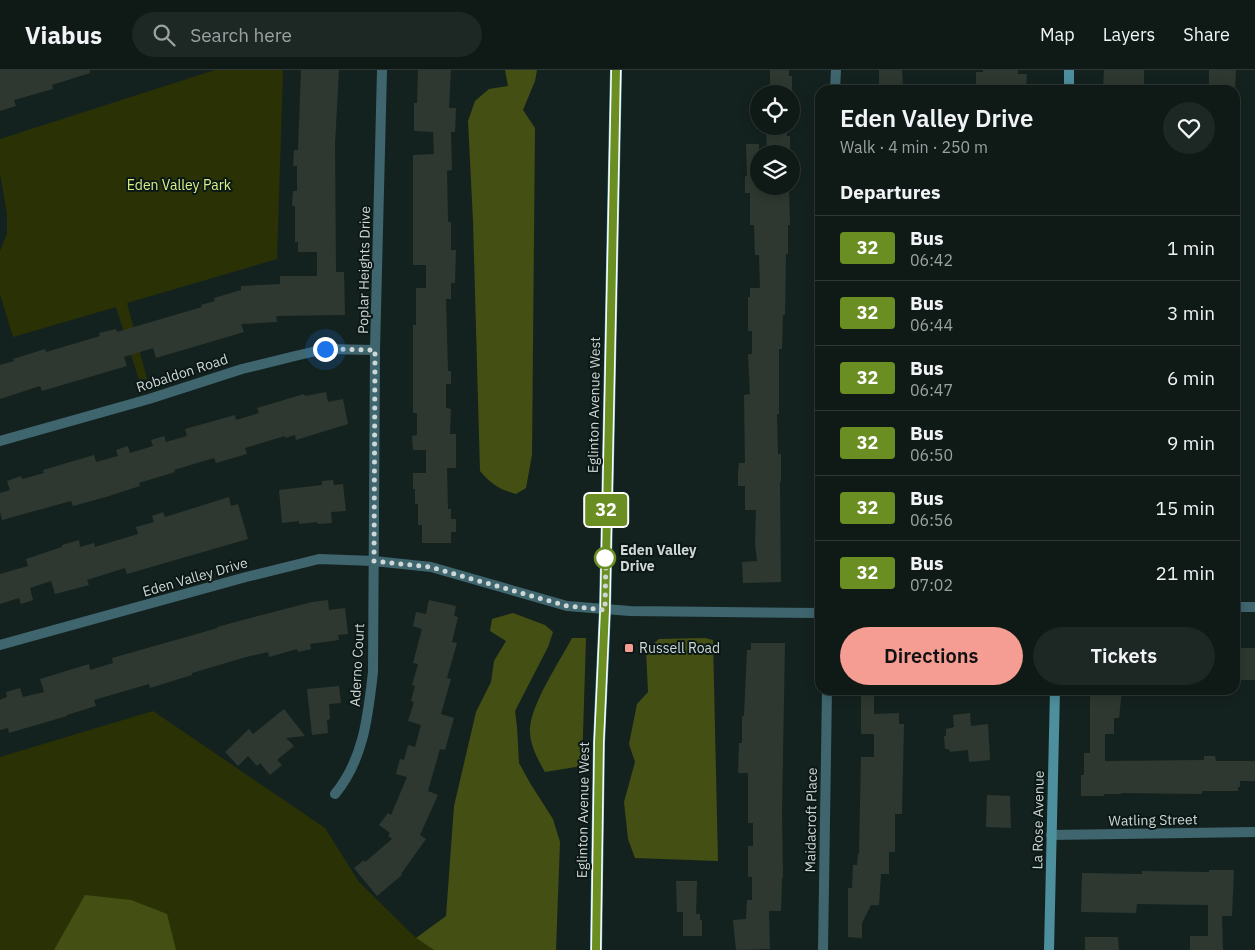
<!DOCTYPE html>
<html lang="en">
<head>
<meta charset="utf-8">
<style>
	:root { --surface:#0f1a17; --page:#1d2724; --text:#f1f3f6; --muted:#9ba1a1; --line:#2f3836; --accent:#f59c93 }
	body { margin:0; font-family:"IBM Plex Sans",sans-serif; background:var(--page); color:var(--text); height:100vh; display:flex; flex-direction:column; font-size:19px; white-space:nowrap }
	* { box-sizing:border-box; margin:0 }
	p { font-size:16px; color:var(--muted) }
	.icon { flex:none; width:28px; height:28px; fill:none; stroke:currentColor; stroke-width:2; stroke-linecap:round; stroke-linejoin:round }
	.map { position:relative; flex:1; overflow:hidden }
	.sheet { position:absolute; left:815px; top:15px; width:425px; height:610px; display:flex; flex-direction:column; background:var(--surface); border-radius:15px; box-shadow:0 2px 12px #0003,0 0 0 1px var(--line) }
	.sheet>* { flex:none }
	.badge { padding:0 10px; border-radius:4px; font-size:18px; line-height:32px }
	.fabs { position:absolute; left:750px; top:15px; display:grid; gap:10px }
	.fabs a { display:grid; place-items:center; width:50px; height:50px; border-radius:50%; background:var(--surface); box-shadow:0 2px 12px #0003,0 0 0 1px var(--line); font-size:25px }
	.you { position:absolute; width:25px; height:25px; margin:-12px; border:4px solid #fff; border-radius:50%; background:#1a73e8; box-shadow:0 0 0 8px #1a73e833 }
	.map>.badge { position:absolute; translate:-50% -50%; box-shadow:0 0 0 2px #fff }
	h2 { padding:0 25px; font-size:19px; line-height:45px }
	.round { display:grid; place-items:center; flex:none; width:52px; height:52px; border-radius:26px; background:var(--page) }
	.overview { display:flex; align-items:center; justify-content:space-between; height:85px; padding:0 25px }
	h1 { font-size:24px; font-weight:600; line-height:38px }
	.button { display:flex; gap:10px; margin-top:auto; padding:10px 25px }
	.button a { flex:1; height:58px; border-radius:30px; background:var(--accent); color:#111; font-size:20px; font-weight:600; line-height:58px; text-align:center }
	.button a+a { background:var(--page); color:var(--text) }
	ul { padding:0; list-style:none }
	li { display:flex; align-items:center; gap:15px; height:65px; padding:0 25px; border-top:1px solid var(--line) }
	li div { flex:1 }
	li b { display:block; font-size:19px }
	li em { font-style:normal }
	li .badge { min-width:55px; font-weight:700; text-align:center }
	header { display:flex; align-items:center; gap:30px; box-sizing:border-box; height:70px; padding:0 25px; background:var(--surface); border-bottom:1px solid var(--line) }
	header strong { font-size:24px }
	nav { display:flex; gap:28px; margin-inline-start:auto; font-size:18px }
	.search { width:350px; height:45px; background:var(--page); display:flex; align-items:center; gap:12px; box-sizing:border-box; padding:0 18px; border-radius:28px; color:var(--muted); font-size:19px }
	.map>svg:first-child { display:block }
</style>
</head>
<body>
<header>
<strong>Viabus</strong>
<div class="search"><svg class="icon" aria-label="search" viewBox="0 0 24 24"><circle cx="10" cy="10" r="6"/><path d="M15 15l6 6"/></svg>Search here</div>
<nav><a>Map</a><a>Layers</a><a>Share</a></nav>
</header>
<div class="map">
<svg width="1255" height="880" viewBox="0 0 1255 880">
	<rect width="100%" height="100%" fill="#14221f"/>
	<path fill="#2a3205" d="M215 0H283L277 189 127 233 147 309 139 310 116 237 13 267 0 224V181L7 164V144L0 103V69Z
		M153 641 325 758 359 812 416 868 434 880H0V687Z"/>
	<path fill="#444f14" d="M505 0H537L535 11 523 40 535 58 532 385 526 418 516 424C500 420 490 413 480 401L473 151 468 51 475 31 489 19 508 16Z
		M513 543 545 555 553 562 548 577 515 641 517 657 519 693 530 713 553 749 560 772 556 880H434L416 868 446 846 454 736 476 642 491 612 494 591 506 571 490 561 492 549Z
		M572 568H586L582 696 545 702C538 690 531 677 530 663 528 638 560 591 572 568Z
		M705 568 713 570 718 791 635 788 628 769 624 732 635 692 629 674 637 634 648 622 646 580 659 569Z
		M85 825 131 830 167 844 176 880H54Z"/>
	<path fill="#2e3830" d="M0 0H90V3L52 15 53 19 14 30 16 36 0 41Z
		M301 0H339L335 74 336 202H344L345 245 276 246 277 252 241 254 244 262 156 288 153 278 124 287 127 296 42 321 40 316 0 329V295L14 291 13 289 45 279 46 282 100 266 99 263 116 259 117 262 202 237 201 235 215 231 214 228 241 220V216L280 214V206H317V182H298V172H295V136H292L293 121H297V96H293L294 80H298Z
		M418 0H451L449 38H456L455 62H451L452 100 447 101 448 152H451V180H456L455 213H451V229H446L448 301H451V314H446V338L451 339 450 364H456V398H447L448 439H451V449H456V462H451V473H422V455H418V434H415V419H413V403H426V380H413L412 366 417 365V343H413V255H416V218H426V195H413V85L434 84 433 62 414 61V33H417Z
		M770 0H789V6H792V24H770Z
		M879 0H902L903 20H879Z
		M983 0H1018V4H1027L1026 20H976V2H983Z
		M1104 0H1144V16H1128V20H1103Z
		M1209 0H1236L1235 20H1209Z
		M766 56H787V66H790V84H767Z
		M746 74H759V116H789L790 155H788V184H786L785 245H783L782 279H779V344H777L778 384H781V412H780L781 512 743 513 742 492 757 491 755 473 756 440H745V416H738V403L739 393H745L744 325 750 324 748 284H752V261H748V227H750V218H760L759 185H755L754 155H750V123H745V106H747Z
		M326 322 328 332 343 329 348 354 296 370 295 365 285 368V366L245 378 247 384 216 393 214 388 174 400 175 402 139 413 140 416 106 427 73 436 71 431 2 450 0 442V423L10 420 7 411 21 406 22 409 44 403 43 400 94 385 96 392 118 386 116 380 128 376 130 383 153 376 151 370 164 366 166 372 187 366 185 359 235 345 236 350 259 343 257 338 304 324 305 326Z
		M333 410 334 415 343 414 346 441 331 442 332 453 318 454 317 452 299 454V451L282 453 279 420 322 415V411Z
		M229 427 231 436 238 434 248 469 127 504 125 498 87 510 89 515 55 524 51 511 30 518 33 530 21 534 19 528 0 534V504L28 496 26 489 62 477V475L79 470 80 477 94 473 95 477 138 464 136 457 154 452 152 446 163 442 165 447Z
		M328 530 329 540 345 538 348 564 338 565 339 570 310 574 311 579 298 582 297 579 269 587 268 582 246 587 192 603V605L150 618 149 614 94 630 96 636 67 645V646L9 663 8 658 0 660V630L7 627 6 622 20 618 23 627 44 622 40 609 89 594 90 600 113 593 112 588 218 558 217 557 239 551 312 532Z
		M429 530 456 536 454 546 458 547 452 572 457 573 447 608 451 609 441 644 454 648 445 680 440 679 428 721 438 725 420 765 426 769 401 804 402 805 377 826 354 798 364 790 365 792 392 769 388 766 390 763 379 755 388 743 391 745 407 707 396 704 400 689 404 690 408 675 415 677 421 655 408 651 414 632 411 631 415 616 412 615 418 594 413 593 422 559 413 556 416 542 426 544Z
		M751 573H785L782 742 783 808H782L781 841H769L770 879 736 880 733 850 746 849 747 830H752V807H748V776H753V753H748V703H738L739 673H742V646H744L747 580H751Z
		M1235 578H1255V610H1235Z
		M339 616 341 633 329 634 330 649 327 650 328 663 312 665 307 619Z
		M861 620H874V644L899 643V654H904L902 744H895V782H889V804H881L879 835H871L862 853V868L848 867V818H852L853 795H857L858 784H859L861 687H874V664H861Z
		M1090 620H1122L1119 648H1114V664H1105V691L1204 690V686H1215L1216 691H1255V711H1240V717H1238V721H1202V724L1121 723V724H1104V726H1081V705H1084V683H1090Z
		M284 639 305 666 286 668 294 676 277 690 282 695 270 705 260 693 257 696 248 686 238 696 225 682 249 659 253 664Z
		M970 643 971 656 988 654 990 690 969 692 968 680 950 682 949 679H945L944 666H946V659L954 657 953 645Z
		M987 725 1010 726 1011 758 986 757Z
		M1209 800H1234L1232 846H1222L1223 880H1190V866H1208V835L1137 834 1136 843 1081 842 1082 803 1142 804V801L1209 802Z
		M676 811H697L696 844H700V850H702V866H683V842H677Z
		M1085 867H1118L1119 880H1085Z"/>
	<g fill="none" stroke-linecap="round" stroke-linejoin="round">
		<path stroke="#3f666f" stroke-width="10" d="M835 20 836 0
			M0 371 149 329 242 299 295 286 325 279 375 280
			M1235 537H1255
			M0 575 246 507 319 489 374 491 431 497 567 536 630 541 820 543
			M335 724C364 689 368 645 373 602L375 280 382 0
			M1051 765 1255 762
			M823 880 827 620"/>
		<path stroke="#4d8f9d" stroke-width="10" d="M1069 20V0
			M1049 880 1055 620"/>
		<path stroke="#57aec1" stroke-width="12" d="M596 880 599 672 605 540 616 0"/>
	</g>
	<g fill="none" stroke-linecap="round" stroke-linejoin="round">
		<g stroke="#fff" stroke-width="11">
			<path id="line" d="M596 880 599 672 605 540 616 0"/>
		</g>
		<use href="#line" stroke="#6b8e23" stroke-width="8"/>
		<path stroke="#ced7d5" stroke-width="5" stroke-dasharray="0 9" d="M325 279 375 280 374 491 430 497 567 536 605 540 606 484 605 488"/>
	</g>
	<circle fill="#fff" stroke="#6b8e23" stroke-width="2.5" cx="605" cy="488" r="10"/>
	<rect fill="#f59c93" stroke="#0b1816" stroke-width="2" x="624" y="573" width="10" height="10" rx="2.5"/>
	<g text-anchor="middle" dominant-baseline="central" stroke-width="4" stroke-linejoin="round" paint-order="stroke">
		<g font-size="14" fill="#d7f087" stroke="#0b1816">
			<text x="179" y="115">Eden Valley Park</text>
		</g>
		<g font-size="14" fill="#ced7d5" stroke="#0b1816">
			<text transform="translate(364 200) rotate(-89)">Poplar Heights Drive</text>
			<text transform="translate(182 303) rotate(-18)">Robaldon Road</text>
			<text transform="translate(594 335) rotate(-89)">Eglinton Avenue West</text>
			<text transform="translate(195 507) rotate(-16)">Eden Valley Drive</text>
			<text transform="translate(357 595) rotate(-87)">Aderno Court</text>
			<text transform="translate(583 740) rotate(-89)">Eglinton Avenue West</text>
			<text transform="translate(811 750) rotate(-89)">Maidacroft Place</text>
			<text transform="translate(1038 750) rotate(-89)">La Rose Avenue</text>
			<text transform="translate(1153 750) rotate(-1)">Watling Street</text>
		</g>
		<g font-size="14" font-weight="bold" fill="#ced7d5" stroke="#0b1816" text-anchor="start">
			<text x="620" y="480">Eden Valley<tspan x="620" dy="16">Drive</tspan></text>
		</g>
		<g font-size="14" fill="#ced7d5" stroke="#0b1816" text-anchor="start">
			<text x="639" y="578">Russell Road</text>
		</g>
	</g>
</svg>
<div class="fabs">
<a><svg class="icon" aria-label="locate" viewBox="0 0 24 24"><circle cx="12" cy="12" r="6"/><path d="M12 2v4M12 18v4M2 12h4M18 12h4"/></svg></a>
<a><svg class="icon" aria-label="layers" viewBox="0 0 24 24"><path d="M12 4l9 5-9 5-9-5zM3 14l9 5 9-5"/></svg></a>
</div>
<div class="you" style="left:325px;top:279px"></div>
<b class="badge" style="left:606px;top:440px;background:#6b8e23;color:#fff">32</b>
<section class="sheet">
<div class="overview"><div><h1>Eden Valley Drive</h1><p>Walk · 4 min · 250 m</p></div><a class="round"><svg class="icon" aria-label="heart" viewBox="0 0 24 24"><path d="M12 20l-8-8c-3-5 5-10 8-4 3-6 11-1 8 4z"/></svg></a></div>
<h2>Departures</h2>
<ul>
<li><span class="badge" style="background:#6b8e23;color:#fff">32</span><div><b>Bus</b><p>06:42</p></div><em>1 min</em></li>
<li><span class="badge" style="background:#6b8e23;color:#fff">32</span><div><b>Bus</b><p>06:44</p></div><em>3 min</em></li>
<li><span class="badge" style="background:#6b8e23;color:#fff">32</span><div><b>Bus</b><p>06:47</p></div><em>6 min</em></li>
<li><span class="badge" style="background:#6b8e23;color:#fff">32</span><div><b>Bus</b><p>06:50</p></div><em>9 min</em></li>
<li><span class="badge" style="background:#6b8e23;color:#fff">32</span><div><b>Bus</b><p>06:56</p></div><em>15 min</em></li>
<li><span class="badge" style="background:#6b8e23;color:#fff">32</span><div><b>Bus</b><p>07:02</p></div><em>21 min</em></li>
</ul>
<div class="button"><a>Directions</a><a>Tickets</a></div>
</section>
</div>
</body>
</html>
